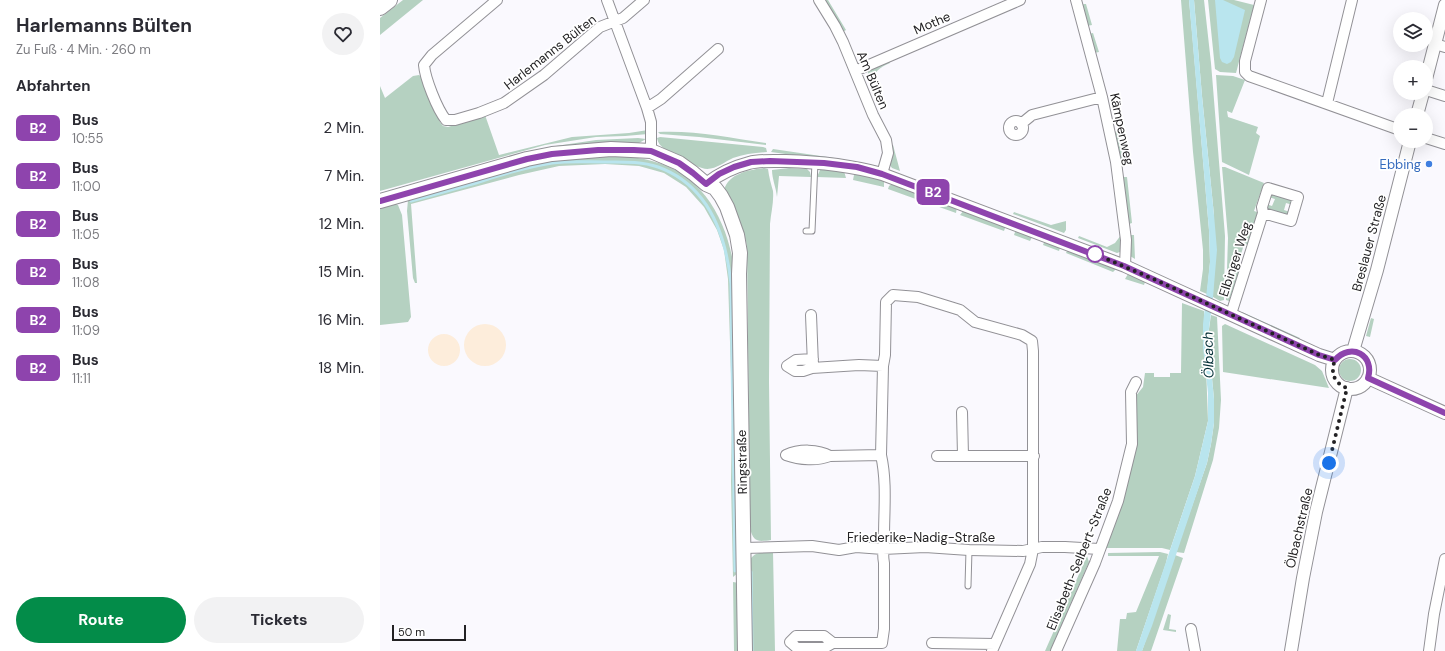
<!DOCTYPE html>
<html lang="de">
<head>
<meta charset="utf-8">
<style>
	:root { --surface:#fff; --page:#f2f2f3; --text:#2b2b33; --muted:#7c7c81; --accent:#038c49 }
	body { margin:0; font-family:"DM Sans",sans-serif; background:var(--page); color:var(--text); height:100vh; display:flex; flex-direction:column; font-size:15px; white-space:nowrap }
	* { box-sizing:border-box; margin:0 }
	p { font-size:13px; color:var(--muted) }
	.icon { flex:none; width:22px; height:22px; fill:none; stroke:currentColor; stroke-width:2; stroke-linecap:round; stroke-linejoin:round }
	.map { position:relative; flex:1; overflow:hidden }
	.panel { display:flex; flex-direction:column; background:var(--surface); width:380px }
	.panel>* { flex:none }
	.badge { padding:0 8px; border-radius:6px; font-size:14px; line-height:26px }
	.buttons { position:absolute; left:1013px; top:12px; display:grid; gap:8px }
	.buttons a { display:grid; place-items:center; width:40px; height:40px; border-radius:50%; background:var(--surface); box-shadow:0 4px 16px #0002; font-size:20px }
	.scale { position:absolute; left:12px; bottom:10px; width:74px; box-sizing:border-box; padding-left:4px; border:2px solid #232224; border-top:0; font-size:11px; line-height:14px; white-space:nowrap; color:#232224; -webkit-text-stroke:3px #fff; paint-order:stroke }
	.you { position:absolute; width:20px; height:20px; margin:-10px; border:3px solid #fff; border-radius:50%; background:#1a73e8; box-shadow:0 0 0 6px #1a73e833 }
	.map>.badge { position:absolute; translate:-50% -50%; box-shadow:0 0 0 2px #fff }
	h2 { padding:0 16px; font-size:15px; line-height:36px }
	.round { display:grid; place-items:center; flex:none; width:42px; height:42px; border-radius:21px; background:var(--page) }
	.head { display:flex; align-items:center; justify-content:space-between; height:68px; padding:0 16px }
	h1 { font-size:19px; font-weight:700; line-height:30px }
	.button { display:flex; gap:8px; margin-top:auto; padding:8px 16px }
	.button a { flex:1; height:46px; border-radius:24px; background:var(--accent); color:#fff; font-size:16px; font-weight:700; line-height:46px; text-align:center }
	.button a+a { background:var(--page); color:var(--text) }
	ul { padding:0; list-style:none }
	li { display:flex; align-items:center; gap:12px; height:48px; padding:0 16px }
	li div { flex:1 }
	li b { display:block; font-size:15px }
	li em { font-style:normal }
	li .badge { min-width:44px; font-weight:700; text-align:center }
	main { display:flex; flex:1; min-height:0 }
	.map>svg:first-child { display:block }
</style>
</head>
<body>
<main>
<section class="panel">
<div class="head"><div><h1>Harlemanns Bülten</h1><p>Zu Fuß · 4 Min. · 260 m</p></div><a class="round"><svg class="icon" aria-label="heart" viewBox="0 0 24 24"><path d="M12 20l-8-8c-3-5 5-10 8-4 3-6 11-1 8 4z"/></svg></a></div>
<h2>Abfahrten</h2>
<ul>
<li><span class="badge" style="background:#8e44ad;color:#fff">B2</span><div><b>Bus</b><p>10:55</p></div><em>2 Min.</em></li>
<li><span class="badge" style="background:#8e44ad;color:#fff">B2</span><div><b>Bus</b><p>11:00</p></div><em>7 Min.</em></li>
<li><span class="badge" style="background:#8e44ad;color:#fff">B2</span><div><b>Bus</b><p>11:05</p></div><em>12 Min.</em></li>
<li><span class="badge" style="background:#8e44ad;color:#fff">B2</span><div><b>Bus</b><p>11:08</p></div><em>15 Min.</em></li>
<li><span class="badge" style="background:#8e44ad;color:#fff">B2</span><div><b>Bus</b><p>11:09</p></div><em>16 Min.</em></li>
<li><span class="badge" style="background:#8e44ad;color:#fff">B2</span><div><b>Bus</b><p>11:11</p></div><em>18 Min.</em></li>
</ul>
<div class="button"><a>Route</a><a>Tickets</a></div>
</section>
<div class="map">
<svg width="1065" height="651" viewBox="0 0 1065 651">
	<rect width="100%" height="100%" fill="#faf9fe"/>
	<path fill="#fdeddb" d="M84 345a21 21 0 1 1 42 0a21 21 0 1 1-42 0Z
		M48 350a16 16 0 1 1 32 0a16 16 0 1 1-32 0Z"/>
	<path fill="#b5d1c1" d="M23 0H43L0 35V18Z
		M444 0H448L466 30 463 32Z
		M801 0H809L812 32 829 230 830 262 827 294 820 291 823 269V250L813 152Z
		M814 0H824L831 63 845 236 844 300 840 301 833 297 834 215 822 96Z
		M828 0H854L874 5 856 73 840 72 835 69Z
		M704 4H706L712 25 707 26 702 5Z
		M713 33 719 52 714 53 708 34Z
		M509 60 510 63C499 68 494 71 492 84L488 75V70Z
		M39 75 43 78 60 122 63 126 68 127 105 115 119 155 192 137 249 133 268 130V134L245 136 216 137 165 145 0 191V86L5 98 33 76Z
		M836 75 853 76 865 80 852 113 847 111 848 117 878 127 876 133 880 136 869 175 842 162Z
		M738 131 743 159 738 161 732 132Z
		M278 132C314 130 351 138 386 143V145L319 137 280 134Z
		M280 137 383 147 386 148 387 152C375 153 364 154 353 158 344 162 333 172 322 168 312 165 304 157 295 153 287 150 279 148 277 138Z
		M258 138 266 139 259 143H210L155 152 3 195 1 193 121 159 169 147 216 140Z
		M511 145H513L520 171 512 168 509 164Z
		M393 149 461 159 491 166 391 152Z
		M208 156C229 157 251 155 272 161 322 173 348 221 354 269L358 573 353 577 351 481 352 406 348 279 344 250 337 230 324 207 306 187 284 173 259 166 225 164 179 166 139 175 31 204 37 283H35L33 278 27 211 28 200 166 160Z
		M842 167H845L884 183 874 211 877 212 878 216 868 245 864 244 858 265 860 270 849 301 846 300 848 238Z
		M384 168 388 169C389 177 391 184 393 191 394 202 391 213 390 224L389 382 391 540C378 542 373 542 370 528L367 248 366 241 344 190C349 173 369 170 384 168Z
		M409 168 427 169 430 172 431 177 399 176 397 197C396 187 392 179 392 170Z
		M443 169 464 171 466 178 437 177 440 170Z
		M479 174 504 181V187L473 180 474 175Z
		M743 177H747L752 223 749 224 741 180Z
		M512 184 544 195V202L508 189 509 186Z
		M894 192 911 198 913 204V205L906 203 904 210 910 212V214L905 216 887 210 886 204 892 206 895 199 888 197Z
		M551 198 577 207 576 213 548 203Z
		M14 203 18 205 22 215 31 317 28 322 0 325V206Z
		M584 210 626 225 624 231 580 215Z
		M634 212 671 225 686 221V230L684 233 633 214Z
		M636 229 653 235 650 241 634 235Z
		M741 235 742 248 740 252 737 253 698 238 699 236 727 247 735 243Z
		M750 235H754L755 259 750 256Z
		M665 240 681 245 679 251 663 245Z
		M688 249 731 266 736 269 733 272 686 253Z
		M748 274 765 282 764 285 745 279Z
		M802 303 824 311 828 421 815 476 790 550 782 548H723L740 507 755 397 763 387 765 373H774V377H790V373H801Z
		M862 312 920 338 919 339 863 315Z
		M831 315 837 317 841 400 839 428 833 460 804 553 796 552 827 463 831 444 834 423V399L828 336Z
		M991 318 994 319 990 337 986 336Z
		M845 324 935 365 942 371 949 388 843 372 842 326Z
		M959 370a11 11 0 1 1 22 0a11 11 0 1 1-22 0Z
		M393 552 395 651H370L368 563C374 551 380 553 393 552Z
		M780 552 788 554 786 563 756 651H737L740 619H746L747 613 756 612 779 556H728V553Z
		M795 555 803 558 771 651H762Z
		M707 556 709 562 670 651H665Z
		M353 582 359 583V651H354Z
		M788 614 791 615 789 629 796 630V632L783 630Z"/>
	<path fill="#b9e5ee" d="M809 0H814L822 96 834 215 837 250 833 297 828 336 834 399V423L831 444 827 463 772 626 762 651H756L815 476 828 421V393L823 348V324L830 262 829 230Z
		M835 0H843L865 10 854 57 851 62 847 64 842 62 840 58Z"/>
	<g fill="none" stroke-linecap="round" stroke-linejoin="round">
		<path stroke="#b9e5ee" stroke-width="3" d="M31 201C53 195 74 189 96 183 120 175 146 167 172 163 189 161 206 162 224 162 242 162 261 161 278 167 328 185 346 235 351 284L355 571
			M371 572 372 651"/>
		<g stroke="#929196" stroke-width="7">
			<path id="service" d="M426 231H432L435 162
				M588 586 589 550"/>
		</g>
		<g stroke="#929196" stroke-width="12">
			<path id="minor" d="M117 0 52 55 44 65C45 78 57 109 66 120H75L99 113 124 103 164 75 220 27 243 18 264 0
				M227 0 267 108 281 99 338 49
				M439 0 455 26 463 42 493 115 506 140 508 153 502 174
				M696 0 722 97 736 162 746 240 745 266
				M881 0 865 61V72L869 76 1020 130
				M1055 44 1065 47
				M475 71 640 0
				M1046 90 1065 96
				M947 103 972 0
				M267 108 271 122V151
				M629 128a7 7 0 1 1 14 0a7 7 0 1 1-14 0Z
				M641 124 652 115 722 97
				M1046 138 1065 144
				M851 314 883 213 882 207 888 188 918 197 911 221 883 213
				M431 315 433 365
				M433 359 416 360 407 366 415 371H423L432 368 479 365 503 366
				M582 412 583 456H654
				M450 456C438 449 419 449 406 455 420 460 437 461 450 456L501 455
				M557 456H583
				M363 548 432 546 459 550 476 547 503 549 545 547 589 550 643 551 662 547H685L719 549
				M811 629 815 651
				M453 643 444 636H416L410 642 417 648H444L453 643H502L504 629V563C502 554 504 546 504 537 504 510 507 482 501 455L503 366 505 355 506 302 513 295 538 297 580 310 595 322 642 335 652 341 653 351V549L650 564 612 651
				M552 643 615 644
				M676 651 715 563 738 501 752 444 751 392 756 382
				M1049 651 1054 614 1065 559"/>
		</g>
		<g stroke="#929196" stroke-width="14">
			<path id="tertiary" d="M1046 79 1065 5
				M1037 115 1043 93
				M326 184C339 174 353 167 369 163 381 160 394 161 406 161 440 162 469 165 502 174L745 266 939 355 955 360
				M973 351 997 270 1030 141
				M952 370a19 19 0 1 1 38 0a19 19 0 1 1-38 0Z
				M988 378 1065 413
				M911 651 923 578 936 512 967 388"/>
		</g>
		<g stroke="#929196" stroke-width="16">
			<path id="secondary" d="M0 201 147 159 172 154 231 149 271 151 299 163 313 173 326 184 335 188 341 196 347 207 357 235 360 253 359 274 365 651"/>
		</g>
		<g stroke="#929196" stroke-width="18">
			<path id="primary" d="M0 7 9 0"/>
		</g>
		<use href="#service" stroke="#fff" stroke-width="5"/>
		<use href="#minor" stroke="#fff" stroke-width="10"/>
		<use href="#tertiary" stroke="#fff" stroke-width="12"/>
		<use href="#secondary" stroke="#fff" stroke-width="14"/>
		<use href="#primary" stroke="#fff" stroke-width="16"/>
	</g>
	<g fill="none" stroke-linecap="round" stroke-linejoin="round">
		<g stroke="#fff" stroke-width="9">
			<path id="line" d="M0 201 147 159 172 154 218 150H254L271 151 299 163 313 173 326 184 339 174 354 167 371 162 390 161 444 163 477 167 502 174 744 266 939 355 955 360C971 342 995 355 988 378L1065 413"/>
		</g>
		<use href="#line" stroke="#8e44ad" stroke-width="6"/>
		<path stroke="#232224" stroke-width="4" stroke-dasharray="0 7.2" d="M715 254 771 278 939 355 955 360C950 373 954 383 967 388L949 463"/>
	</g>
	<circle fill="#3f7fe0" stroke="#fff" stroke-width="1.5" cx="1049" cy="164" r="4"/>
	<circle fill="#fff" stroke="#8e44ad" stroke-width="2" cx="715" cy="254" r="8"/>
	<g text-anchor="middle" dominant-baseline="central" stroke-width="3.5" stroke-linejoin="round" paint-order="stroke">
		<g font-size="13" fill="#232224" stroke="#fff">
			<text transform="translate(552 23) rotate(-23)">Mothe</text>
			<text transform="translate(170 52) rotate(-38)">Harlemanns Bülten</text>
			<text transform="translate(493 80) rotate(67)">Am Bülten</text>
			<text transform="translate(742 129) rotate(78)">Kämpenweg</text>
			<text transform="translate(989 243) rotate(-75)">Breslauer Straße</text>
			<text transform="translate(855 259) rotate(-72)">Elbinger Weg</text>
			<text transform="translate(362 462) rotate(-91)">Ringstraße</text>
			<text transform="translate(919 528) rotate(-77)">Ölbachstraße</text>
			<text x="541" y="537">Friederike-Nadig-Straße</text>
			<text transform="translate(699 559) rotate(-68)">Elisabeth-Selbert-Straße</text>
		</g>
		<g font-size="13" fill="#366cbe" stroke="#fff" text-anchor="end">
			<text x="1041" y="164">Ebbing</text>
		</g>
		<g font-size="14" font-style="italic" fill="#043037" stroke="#fff">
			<text transform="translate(828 355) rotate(-91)">Ölbach</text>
		</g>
	</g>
</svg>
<div class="buttons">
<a><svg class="icon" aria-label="layers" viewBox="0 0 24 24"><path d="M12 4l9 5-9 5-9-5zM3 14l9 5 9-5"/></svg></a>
<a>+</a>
<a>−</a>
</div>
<div class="scale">50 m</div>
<div class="you" style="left:949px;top:463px"></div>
<b class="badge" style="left:553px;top:192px;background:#8e44ad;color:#fff">B2</b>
</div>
</main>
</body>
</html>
